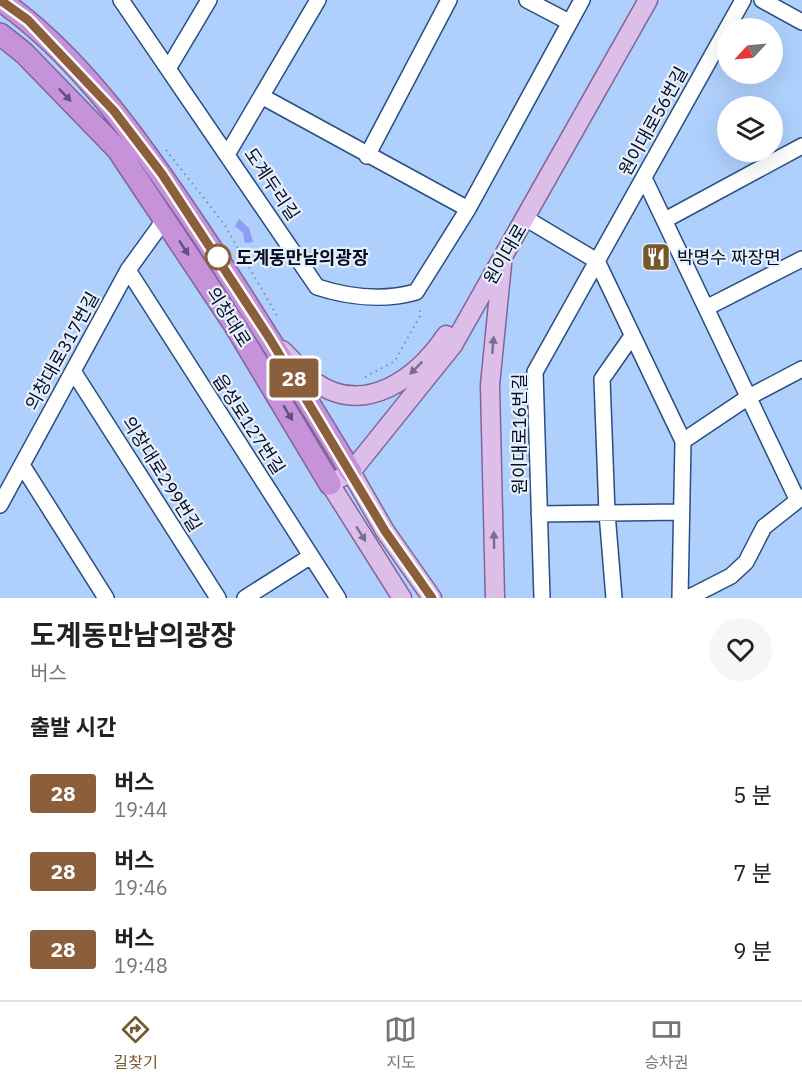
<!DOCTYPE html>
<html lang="ko">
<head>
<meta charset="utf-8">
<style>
	:root { --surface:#fff; --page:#f6f6f6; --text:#222; --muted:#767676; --line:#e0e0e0; --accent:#75582c }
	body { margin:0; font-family:"IBM Plex Sans","Noto Sans KR",sans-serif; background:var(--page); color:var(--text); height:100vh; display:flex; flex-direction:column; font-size:22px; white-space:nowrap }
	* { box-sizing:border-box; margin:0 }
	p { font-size:20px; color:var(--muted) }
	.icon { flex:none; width:33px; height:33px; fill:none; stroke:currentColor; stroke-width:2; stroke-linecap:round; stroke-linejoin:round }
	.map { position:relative; height:598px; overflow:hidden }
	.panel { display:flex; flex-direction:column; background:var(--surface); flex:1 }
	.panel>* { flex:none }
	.badge { padding:0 12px; border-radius:4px; font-size:21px; line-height:39px }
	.needle { width:39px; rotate:244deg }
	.fabs { position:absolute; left:717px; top:18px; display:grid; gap:12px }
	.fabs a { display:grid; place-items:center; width:66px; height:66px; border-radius:50%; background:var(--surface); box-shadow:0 6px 24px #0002; font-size:30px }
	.map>.badge { position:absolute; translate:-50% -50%; box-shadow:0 0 0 3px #fff }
	h2 { padding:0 30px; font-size:22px; line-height:54px }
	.round { display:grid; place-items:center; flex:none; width:63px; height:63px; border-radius:32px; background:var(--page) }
	.overview { display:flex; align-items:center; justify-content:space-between; height:102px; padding:0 30px }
	h1 { font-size:28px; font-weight:700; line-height:45px }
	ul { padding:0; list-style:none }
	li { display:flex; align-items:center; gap:18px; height:78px; padding:0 30px }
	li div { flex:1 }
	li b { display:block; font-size:22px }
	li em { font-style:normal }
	li .badge { min-width:66px; font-weight:700; text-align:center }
	.tabs { display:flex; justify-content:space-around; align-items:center; height:84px; border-top:2px solid var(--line); background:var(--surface); font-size:16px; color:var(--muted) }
	.tabs a { display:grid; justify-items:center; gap:3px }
	.tabs .on { color:var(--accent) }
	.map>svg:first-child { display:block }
</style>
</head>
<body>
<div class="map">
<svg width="802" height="598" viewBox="0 0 802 598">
	<rect width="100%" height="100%" fill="#afd0fd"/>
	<path fill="#8f9cf8" d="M239 219 249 228 253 242 245 243 243 233 235 226Z"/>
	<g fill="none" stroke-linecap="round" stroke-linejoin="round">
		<g stroke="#2a4e7f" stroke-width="18">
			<path id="minor" d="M121 0 317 287C348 297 384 301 416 292L468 209 582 0
				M527 0 569 22
				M762 0 802 22
				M168 69 209 0
				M263 97 468 209
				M228 153 318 0
				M367 156 449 0
				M644 178 797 499
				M525 218 597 261 683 441 680 598
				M665 220 802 146
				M128 270 338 598
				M706 308 802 259
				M73 371 218 598
				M683 441 747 398 802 369
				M22 465 106 598
				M0 505 128 270 165 219
				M539 514 681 512
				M245 598 311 556
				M542 598 535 372 743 0
				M614 598 607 513 602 379 632 336
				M688 598 731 576 746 562 764 527 802 497"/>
		</g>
		<g stroke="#816499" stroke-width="21">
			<path id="major" d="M282 350C293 360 303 373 315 382 365 417 417 378 446 335
				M351 472 385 531 432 598
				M402 598 330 484 351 472 453 345 648 0
				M495 598 490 385 502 264"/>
		</g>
		<g stroke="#816499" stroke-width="24">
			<path id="highway" d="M0 0C82 57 146 151 201 233 253 311 302 391 351 472
				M0 34 24 53 118 150 234 324 330 484"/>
		</g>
		<path stroke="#738cb0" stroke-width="2" stroke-dasharray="1.5 4.5" stroke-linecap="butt" d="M166 150 224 224 279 319
			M365 377 395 361 421 314 419 306"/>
		<use href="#minor" stroke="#fff" stroke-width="15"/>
		<use href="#major" stroke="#ddbee9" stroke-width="18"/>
		<use href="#highway" stroke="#c693da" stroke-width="21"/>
	</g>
	<defs><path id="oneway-solid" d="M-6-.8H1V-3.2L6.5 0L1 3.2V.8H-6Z" transform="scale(1.5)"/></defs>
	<g fill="#64507d">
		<use href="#oneway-solid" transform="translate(65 95) rotate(46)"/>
		<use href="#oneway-solid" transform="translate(184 248) rotate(57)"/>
		<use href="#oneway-solid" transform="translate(288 413) rotate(59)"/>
	</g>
	<g fill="#7a6e8f">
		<use href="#oneway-solid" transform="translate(493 345) rotate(-85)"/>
		<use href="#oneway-solid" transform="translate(416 368) rotate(135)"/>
		<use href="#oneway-solid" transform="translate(361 534) rotate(58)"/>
		<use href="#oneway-solid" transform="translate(494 540) rotate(-91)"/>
	</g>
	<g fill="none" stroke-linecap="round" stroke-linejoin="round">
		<g stroke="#fff" stroke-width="14">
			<path id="line" d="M0 0 28 20 114 111 162 174 270 339 385 531 432 598"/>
		</g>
		<use href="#line" stroke="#8b5e3c" stroke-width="9"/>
	</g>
	<defs>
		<g id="restaurant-square" transform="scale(1.5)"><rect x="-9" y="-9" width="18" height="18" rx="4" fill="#75582c" stroke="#e6effb"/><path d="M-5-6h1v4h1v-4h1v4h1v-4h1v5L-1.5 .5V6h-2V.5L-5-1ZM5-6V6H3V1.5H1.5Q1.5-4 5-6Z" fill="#fff"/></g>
	</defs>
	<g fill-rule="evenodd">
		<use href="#restaurant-square" x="656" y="257"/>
	</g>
	<circle fill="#fff" stroke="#8b5e3c" stroke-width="3" cx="218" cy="257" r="12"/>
	<g text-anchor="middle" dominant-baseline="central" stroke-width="4.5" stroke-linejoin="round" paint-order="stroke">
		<g font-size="18" fill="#020d20" stroke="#e6effb">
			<text transform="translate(653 121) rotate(-61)">원이대로56번길</text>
			<text transform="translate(272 184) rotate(56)">도계두리길</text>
			<text transform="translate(505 254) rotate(-60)">원이대로</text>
			<text transform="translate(229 317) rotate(58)">의창대로</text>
			<text transform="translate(62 351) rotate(-61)">의창대로317번길</text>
			<text transform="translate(249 424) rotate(57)">읍성로127번길</text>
			<text transform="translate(519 434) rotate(-90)">원이대로16번길</text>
			<text transform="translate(162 474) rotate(58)">의창대로299번길</text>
		</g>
		<g font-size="18" font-weight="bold" fill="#020d20" stroke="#e6effb" text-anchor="start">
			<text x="236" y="257">도계동만남의광장</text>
		</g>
		<g font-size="18" fill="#020d20" stroke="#e6effb" text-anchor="start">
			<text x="677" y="257">박명수 짜장면</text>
		</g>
	</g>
</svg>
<div class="fabs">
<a><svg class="needle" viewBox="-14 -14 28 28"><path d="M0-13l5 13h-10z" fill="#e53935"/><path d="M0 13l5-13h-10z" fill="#767676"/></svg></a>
<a><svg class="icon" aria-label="layers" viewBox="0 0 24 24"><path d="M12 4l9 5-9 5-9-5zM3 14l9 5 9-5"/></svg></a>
</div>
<b class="badge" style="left:294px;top:378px;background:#8b5e3c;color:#fff">28</b>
</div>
<section class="panel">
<div class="overview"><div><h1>도계동만남의광장</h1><p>버스</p></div><a class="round"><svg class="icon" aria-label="heart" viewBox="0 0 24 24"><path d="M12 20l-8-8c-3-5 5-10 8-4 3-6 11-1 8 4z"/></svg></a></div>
<h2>출발 시간</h2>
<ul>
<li><span class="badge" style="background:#8b5e3c;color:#fff">28</span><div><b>버스</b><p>19:44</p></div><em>5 분</em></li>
<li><span class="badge" style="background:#8b5e3c;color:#fff">28</span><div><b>버스</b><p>19:46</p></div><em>7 분</em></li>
<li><span class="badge" style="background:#8b5e3c;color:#fff">28</span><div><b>버스</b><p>19:48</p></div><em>9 분</em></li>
</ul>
</section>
<nav class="tabs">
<a class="on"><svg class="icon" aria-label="directions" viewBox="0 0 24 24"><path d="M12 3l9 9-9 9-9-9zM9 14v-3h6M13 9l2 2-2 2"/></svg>길찾기</a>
<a><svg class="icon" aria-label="map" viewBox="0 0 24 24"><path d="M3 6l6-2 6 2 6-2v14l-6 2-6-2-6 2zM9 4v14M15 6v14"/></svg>지도</a>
<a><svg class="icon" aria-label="tickets" viewBox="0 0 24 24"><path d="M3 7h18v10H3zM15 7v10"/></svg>승차권</a>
</nav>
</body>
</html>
